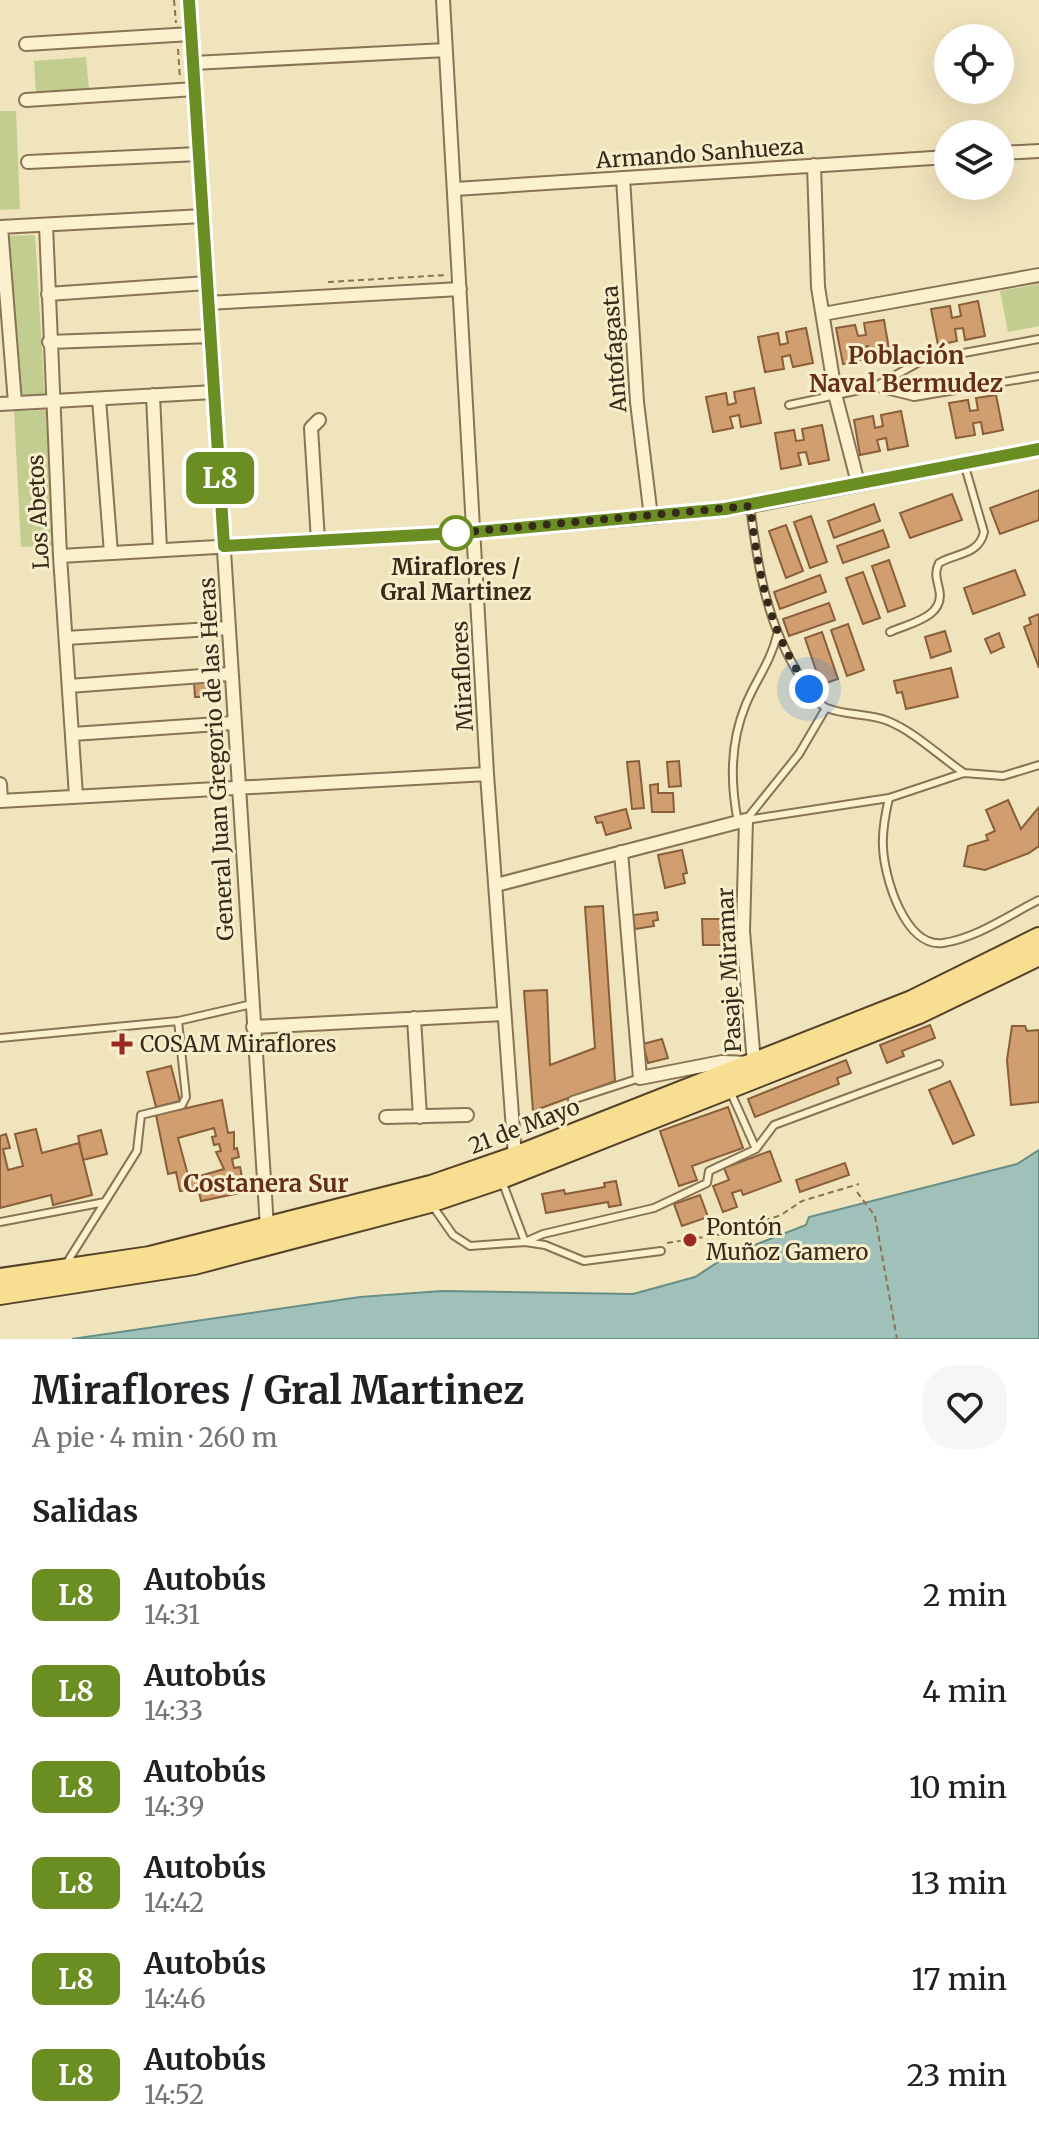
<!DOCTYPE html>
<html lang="es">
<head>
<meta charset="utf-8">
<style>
	:root { --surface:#fff; --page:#f6f6f6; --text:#202124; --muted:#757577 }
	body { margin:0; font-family:Merriweather,serif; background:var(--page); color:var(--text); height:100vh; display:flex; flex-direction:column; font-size:30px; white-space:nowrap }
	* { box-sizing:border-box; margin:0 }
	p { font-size:26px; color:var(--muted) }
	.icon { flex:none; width:44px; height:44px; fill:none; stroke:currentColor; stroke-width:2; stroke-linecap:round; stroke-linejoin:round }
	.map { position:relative; height:1339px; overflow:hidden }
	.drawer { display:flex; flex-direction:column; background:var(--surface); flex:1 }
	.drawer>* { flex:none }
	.badge { padding:0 16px; border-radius:12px; font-size:28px; line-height:52px }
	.tools { position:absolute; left:934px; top:24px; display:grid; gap:16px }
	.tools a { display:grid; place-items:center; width:80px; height:80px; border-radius:50%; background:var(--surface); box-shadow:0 8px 32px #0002; font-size:40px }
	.you { position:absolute; width:40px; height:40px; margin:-20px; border:6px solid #fff; border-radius:50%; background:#1a73e8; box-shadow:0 0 0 12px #1a73e833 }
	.map>.badge { position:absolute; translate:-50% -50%; box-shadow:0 0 0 4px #fff }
	h2 { padding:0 32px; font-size:30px; line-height:72px }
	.round { display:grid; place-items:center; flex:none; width:84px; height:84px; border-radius:32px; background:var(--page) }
	.summary { display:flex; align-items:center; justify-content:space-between; height:136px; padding:0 32px }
	h1 { font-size:38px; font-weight:700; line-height:60px }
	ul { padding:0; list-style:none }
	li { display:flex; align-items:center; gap:24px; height:96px; padding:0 32px }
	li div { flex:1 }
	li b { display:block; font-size:30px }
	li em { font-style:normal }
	li .badge { min-width:88px; font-weight:700; text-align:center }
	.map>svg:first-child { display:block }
</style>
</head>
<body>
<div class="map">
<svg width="1039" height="1339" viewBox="0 0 1039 1339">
	<rect width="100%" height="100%" fill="#f0e4bc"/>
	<path fill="#c2ce8f" d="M86 57 89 90 36 93 34 61Z
		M0 111H16L20 209 0 210Z
		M35 235 45 396 17 397 7 236Z
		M1039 284V326L1008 332 1000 291Z
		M46 410 53 546 21 547 14 411Z"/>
	<path fill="#a0c1b9" stroke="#678f88" stroke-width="2" d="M1039 1150V1339H72L360 1297 442 1291 633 1294 695 1277 729 1255 806 1225 809 1217 1017 1164Z"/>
	<path fill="#d19f6f" stroke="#895e39" stroke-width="2" fill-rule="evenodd" d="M978 301 985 336 965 340 963 328 955 329 957 341 938 345 931 309 950 306 952 318 961 316 959 305Z
		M884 320 890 355 870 358 868 346 860 348 862 360 843 364 836 328 855 325 858 336 866 335 864 323Z
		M806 328 813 363 793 367 790 355 782 357 784 369 765 372 758 337 778 333 780 345 788 343 786 332Z
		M754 388 761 423 741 427 739 415 730 417 733 428 713 432 706 397 726 393 728 405 736 403 734 392Z
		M996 395 1003 430 983 434 981 422 973 423 975 435 956 438 949 403 968 400 970 411 978 410 976 398Z
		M901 411 908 446 888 450 886 438 877 440 880 451 860 455 854 420 873 416 875 428 883 426 881 415Z
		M822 425 829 460 809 464 806 452 798 453 801 465 781 469 775 433 794 430 796 441 804 440 802 429Z
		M1039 490V520L1000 534 990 508Z
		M952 494 962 520 910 538 900 513Z
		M874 504 880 521 834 538 828 521Z
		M811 516 827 562 810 568 794 522Z
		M786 525 803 571 786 578 769 531Z
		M883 530 889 547 843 563 837 546Z
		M889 560 905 606 888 612 872 566Z
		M1015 570 1025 595 973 614 964 588Z
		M863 572 880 618 863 624 846 578Z
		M820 575 826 592 780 609 774 592Z
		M829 603 835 620 789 636 783 619Z
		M1039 614V668L1024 627 1031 624 1029 618Z
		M848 624 864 670 847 676 831 630Z
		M945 631 951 651 931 658 925 637Z
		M822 632 838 679 821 685 805 638Z
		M999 633 1004 647 991 653 985 639Z
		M951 668 958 697 906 709 902 692 897 693 894 681Z
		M194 682H214L215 697H195Z
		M639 761 644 808 632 809 627 762Z
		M679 761 681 786 669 787 667 762Z
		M658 784V793H673L674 812H652L650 785Z
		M1008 800 1021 829 1039 807V846L1029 853 985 870 964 866 968 846 988 840 986 835 995 831 986 810Z
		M626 809 631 828 606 835 602 822 597 823 595 817Z
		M682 850 687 873 683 874 685 883 665 888 658 855Z
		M603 906 615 1081 533 1111 524 991 547 990 550 1065 595 1048 585 907Z
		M657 912 658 920 653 921 654 926 635 929 633 915Z
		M702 919H721L722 945H703Z
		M930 1025 935 1038 902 1051 904 1056 887 1063 880 1045Z
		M1012 1026H1025L1027 1031 1039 1030V1102L1011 1105 1007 1060Z
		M662 1039 668 1058 648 1063 643 1044Z
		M846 1060 851 1073 837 1078 839 1084 755 1117 748 1099Z
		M171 1066 180 1101 156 1107 147 1072Z
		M950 1081 974 1135 953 1144 929 1090Z
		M222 1100 228 1133 234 1132V1149L237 1148 239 1157 232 1159 234 1168 240 1167 245 1192 201 1201 198 1188 180 1191 176 1172 168 1174 156 1115ZM214 1128 216 1136 212 1137 214 1145 219 1144 221 1151 216 1152 224 1169 189 1179 178 1138Z
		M728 1107 743 1148 692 1166 697 1180 679 1186 660 1131Z
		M36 1129 42 1153 79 1143 92 1195 53 1205 51 1195 0 1208V1136L6 1134 10 1148 3 1149 8 1170 23 1166 15 1134Z
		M101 1130 107 1154 83 1160 78 1136Z
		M770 1151 781 1181 743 1195 741 1190 732 1193 737 1207 723 1212 713 1186 729 1180 724 1168Z
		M845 1163 849 1175 800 1192 796 1180Z
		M616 1181 621 1205 609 1207 608 1202 546 1213 542 1194 564 1190 565 1194 605 1187 604 1183Z
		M700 1195 708 1217 682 1226 674 1204Z"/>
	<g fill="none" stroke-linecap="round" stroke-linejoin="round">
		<g stroke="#887454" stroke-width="10">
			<path id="lane" d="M1039 339 921 361 874 387 914 397 1039 376
				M789 405 874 387
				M750 506C758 569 767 627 803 681 809 689 818 705 827 708 846 716 869 713 888 721 915 732 939 756 964 773
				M890 632C910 623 946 617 939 589 937 579 934 573 939 563 956 553 979 555 984 532L964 463
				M889 798C885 815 882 830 883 847 884 877 905 948 943 943 977 938 1009 915 1039 900
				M746 820 889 798 964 773 1003 776 1039 765
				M746 820 799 754 826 708
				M738 822C730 782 730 742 746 704 756 680 771 661 777 635
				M0 1038 178 1021
				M731 1093 756 1149
				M572 1100 640 1078
				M502 1181 525 1242 543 1234 654 1208 707 1183 709 1171 756 1149 774 1125 939 1064
				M432 1205 453 1235 470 1246 525 1242 545 1245 584 1261 661 1251
				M0 1222 105 1202
				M66 1264 137 1151 141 1115 182 1105 186 1097 178 1021 252 1004"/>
		</g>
		<g stroke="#887454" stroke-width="16">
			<path id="street" d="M189 0 267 1227
				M443 0 487 774 515 1157
				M26 44 191 34
				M193 63 446 50
				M26 100 195 89
				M1000 153 1039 151
				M28 162 199 154
				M814 165 818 287 836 398 858 483
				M623 178 637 402 651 517
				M455 189 948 157
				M46 225 60 556 76 796
				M0 227 203 216
				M1 227 15 403
				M48 294 207 283
				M208 303 460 289
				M823 314 1039 275
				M49 342 211 336
				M153 395 160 550
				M99 399 111 553
				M0 404 214 392
				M318 541 311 428 319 420
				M60 556 475 532 651 517 750 506 1039 449
				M66 638 227 628
				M69 686 229 674
				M73 734 232 723
				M0 784 1 801
				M0 801 487 774
				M496 885 746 820 743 931 754 1063 722 1062 640 1078 621 852
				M414 1018 420 1117
				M253 1027 503 1014
				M386 1117 467 1115"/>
		</g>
		<g stroke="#554129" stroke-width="24">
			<path id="primary" d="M0 1279 150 1257 431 1186 515 1157 912 1001 1039 938
				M0 1294 194 1264 430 1202 501 1178 919 1013 1039 955"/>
		</g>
		<path stroke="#887454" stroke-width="2" stroke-dasharray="6 4" stroke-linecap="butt" d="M174 0 176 23
			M178 49 180 79
			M328 282 446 275
			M857 1192 875 1216 897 1339
			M667 1243 728 1233 781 1215 802 1201 859 1184"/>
		<use href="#lane" stroke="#fbf1cf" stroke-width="6"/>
		<use href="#street" stroke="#fbf1cf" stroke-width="12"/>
		<use href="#primary" stroke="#f7de90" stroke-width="20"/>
	</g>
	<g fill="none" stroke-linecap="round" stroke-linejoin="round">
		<g stroke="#fff" stroke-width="18">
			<path id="line" d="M189 0 224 546 475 532 725 509 1039 449"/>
		</g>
		<use href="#line" stroke="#6b8e23" stroke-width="12"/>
		<path stroke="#362a1a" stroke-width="8" stroke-dasharray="0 14.4" d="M456 533 444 534 750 506C759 577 768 629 809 689"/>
	</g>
	<circle fill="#fff" stroke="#6b8e23" stroke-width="4" cx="456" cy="533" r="16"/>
	<g fill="#9b2921" stroke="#f7eecb" stroke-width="3">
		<path d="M118 1032h8v8h8v8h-8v8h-8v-8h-8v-8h8z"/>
		<circle cx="690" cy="1240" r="8"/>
	</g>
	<g text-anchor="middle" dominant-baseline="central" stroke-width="6" stroke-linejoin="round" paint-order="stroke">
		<g font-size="22" fill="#362a1a" stroke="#f7eecb">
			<text transform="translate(700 153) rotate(-4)">Armando Sanhueza</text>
			<text transform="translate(614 349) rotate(-94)">Antofagasta</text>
			<text transform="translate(38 512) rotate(-93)">Los Abetos</text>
			<text transform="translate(462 676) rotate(-93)">Miraflores</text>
			<text transform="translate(216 759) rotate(-93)">General Juan Gregorio de las Heras</text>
			<text transform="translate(729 970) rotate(-93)">Pasaje Miramar</text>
			<text transform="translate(524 1126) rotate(-21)">21 de Mayo</text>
		</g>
		<g font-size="22" font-weight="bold" fill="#362a1a" stroke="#f7eecb">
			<text x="456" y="567">Miraflores /<tspan x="456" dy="25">Gral Martinez</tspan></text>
		</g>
		<g font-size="22" fill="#362a1a" stroke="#f7eecb" text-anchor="start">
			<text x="140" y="1044">COSAM Miraflores</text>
			<text x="706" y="1227">Pontón<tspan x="706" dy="25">Muñoz Gamero</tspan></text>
		</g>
		<g font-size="24" font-weight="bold" fill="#662d17" stroke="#f7eecb">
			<text x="906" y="355">Población<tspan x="906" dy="28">Naval Bermudez</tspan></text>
			<text x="266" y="1183">Costanera Sur</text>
		</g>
	</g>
</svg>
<div class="tools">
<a><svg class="icon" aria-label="locate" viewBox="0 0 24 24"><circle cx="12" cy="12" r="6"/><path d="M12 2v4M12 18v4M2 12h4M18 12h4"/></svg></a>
<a><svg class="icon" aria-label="layers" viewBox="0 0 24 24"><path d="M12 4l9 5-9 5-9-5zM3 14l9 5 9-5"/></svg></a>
</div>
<div class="you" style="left:809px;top:689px"></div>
<b class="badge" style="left:220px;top:478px;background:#6b8e23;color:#fff">L8</b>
</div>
<section class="drawer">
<div class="summary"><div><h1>Miraflores / Gral Martinez</h1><p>A pie · 4 min · 260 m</p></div><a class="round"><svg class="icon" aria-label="heart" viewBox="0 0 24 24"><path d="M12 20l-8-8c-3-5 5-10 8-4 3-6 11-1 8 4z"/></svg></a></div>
<h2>Salidas</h2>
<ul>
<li><span class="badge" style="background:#6b8e23;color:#fff">L8</span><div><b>Autobús</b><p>14:31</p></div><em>2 min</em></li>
<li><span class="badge" style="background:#6b8e23;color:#fff">L8</span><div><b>Autobús</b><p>14:33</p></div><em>4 min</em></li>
<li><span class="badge" style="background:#6b8e23;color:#fff">L8</span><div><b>Autobús</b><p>14:39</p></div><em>10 min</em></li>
<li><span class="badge" style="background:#6b8e23;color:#fff">L8</span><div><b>Autobús</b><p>14:42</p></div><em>13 min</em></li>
<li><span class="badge" style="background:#6b8e23;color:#fff">L8</span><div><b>Autobús</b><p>14:46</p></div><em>17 min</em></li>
<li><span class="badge" style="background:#6b8e23;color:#fff">L8</span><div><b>Autobús</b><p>14:52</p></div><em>23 min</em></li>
</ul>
</section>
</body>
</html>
